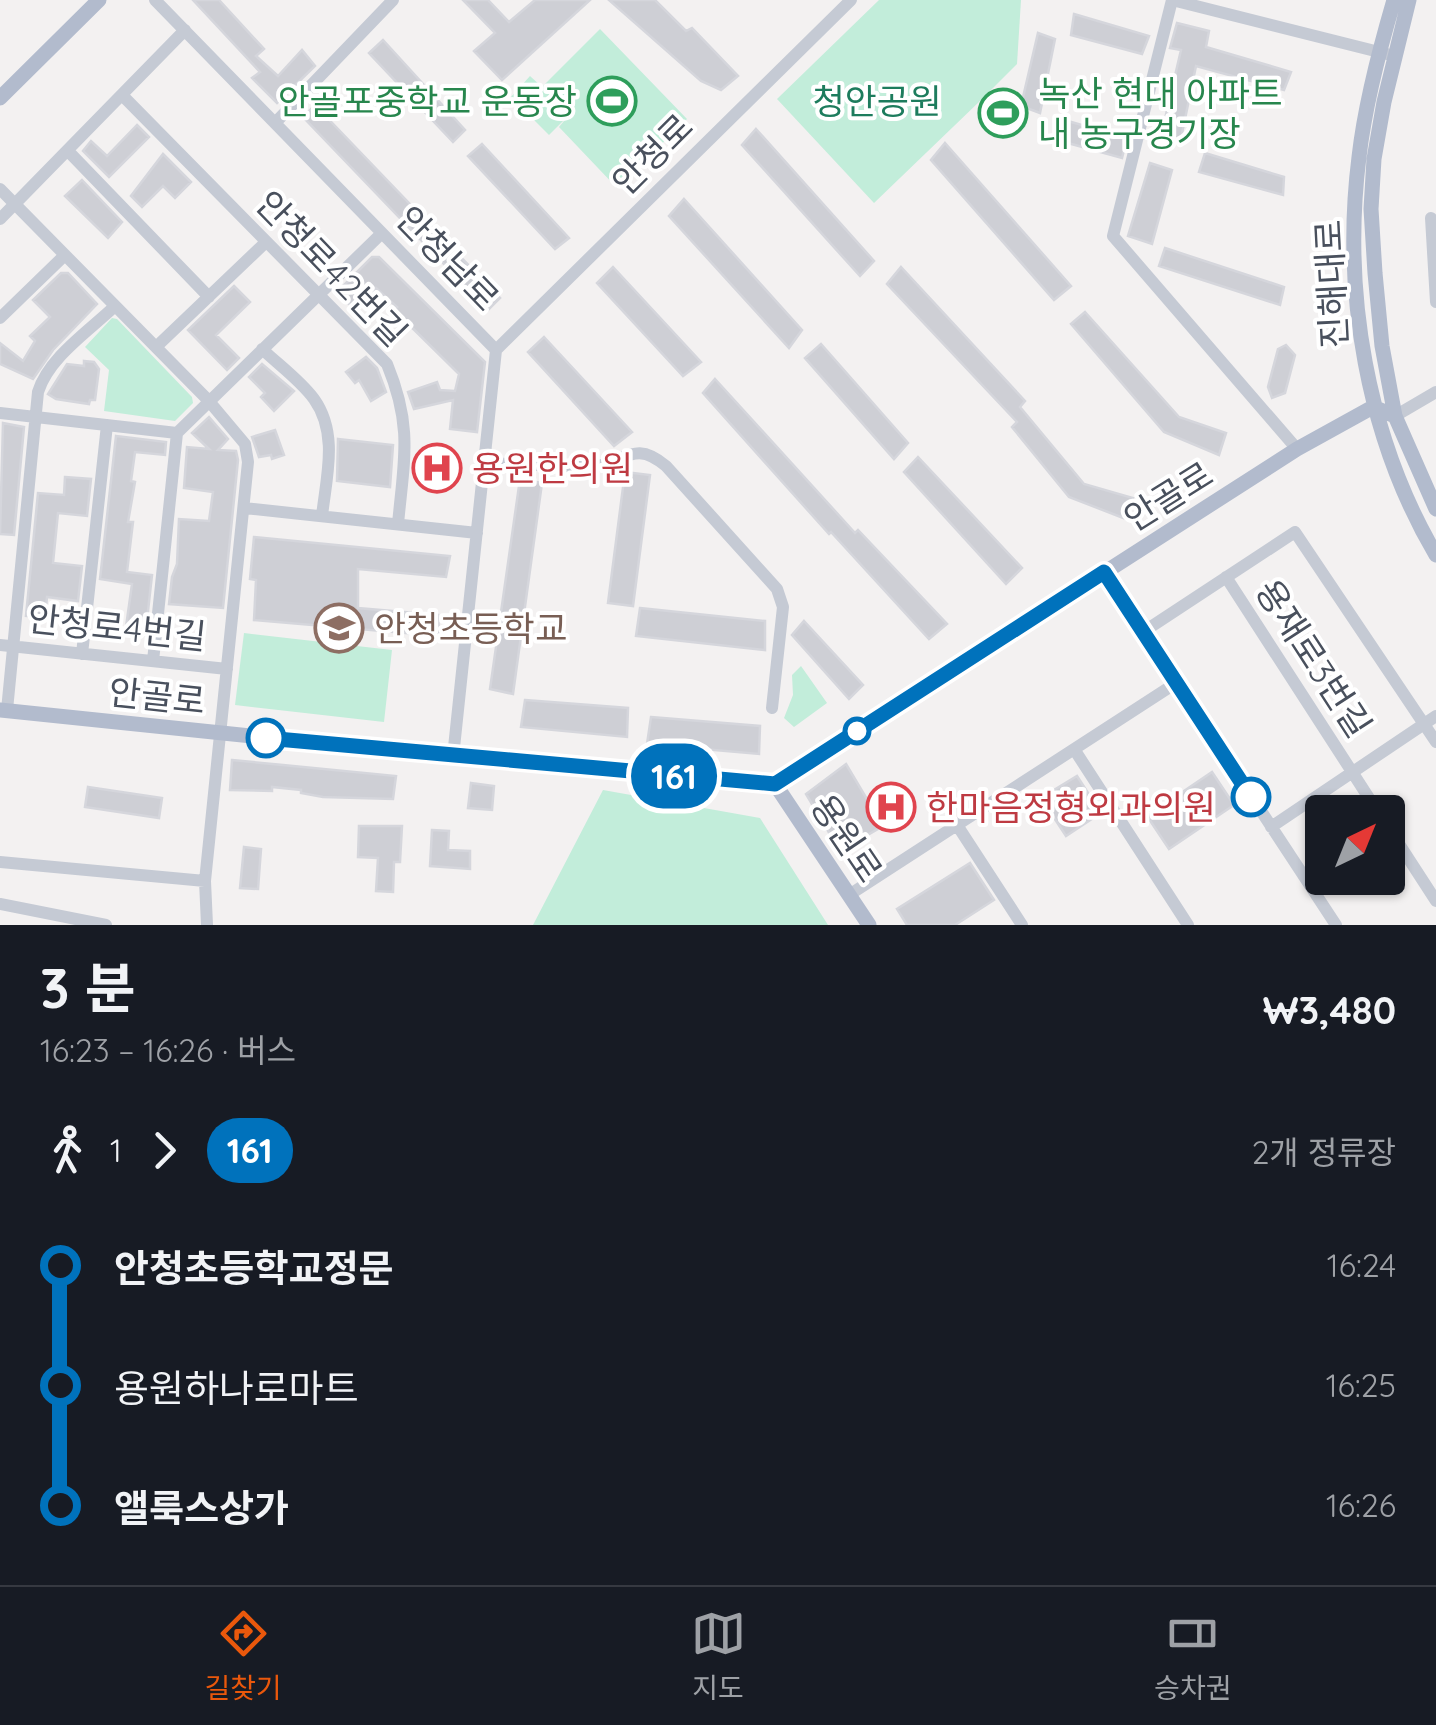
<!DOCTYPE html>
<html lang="ko">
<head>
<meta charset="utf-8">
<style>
	:root { --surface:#171b24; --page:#20242c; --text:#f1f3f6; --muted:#9ea1a6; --line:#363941; --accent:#ea580c }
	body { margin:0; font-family:Quicksand,"Noto Sans KR",sans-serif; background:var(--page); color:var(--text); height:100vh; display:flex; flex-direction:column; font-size:38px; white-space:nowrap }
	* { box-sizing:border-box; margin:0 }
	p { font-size:32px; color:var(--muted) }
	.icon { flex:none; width:55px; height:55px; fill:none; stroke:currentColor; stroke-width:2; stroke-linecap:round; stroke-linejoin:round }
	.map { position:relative; height:925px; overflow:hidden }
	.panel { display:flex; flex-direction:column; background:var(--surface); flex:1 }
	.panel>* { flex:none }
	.badge { padding:0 20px; border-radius:32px; font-size:35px; line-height:65px }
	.needle { width:65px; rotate:43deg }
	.tools { position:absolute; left:1305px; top:795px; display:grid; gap:20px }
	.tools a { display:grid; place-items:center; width:100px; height:100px; border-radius:10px; background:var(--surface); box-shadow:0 2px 8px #0004; font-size:50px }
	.map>.badge { position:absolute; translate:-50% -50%; box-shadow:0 0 0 5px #fff }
	.legs { display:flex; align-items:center; gap:15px; height:110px; padding:0 40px; font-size:32px }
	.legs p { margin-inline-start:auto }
	.headline { display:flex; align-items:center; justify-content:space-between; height:170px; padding:0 40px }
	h1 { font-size:55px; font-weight:700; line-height:75px }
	ul { padding:0 40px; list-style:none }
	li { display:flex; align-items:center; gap:35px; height:120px; font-size:38px }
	li i { display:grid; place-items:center; width:15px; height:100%; margin:0 12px; background:currentColor }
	li i::after { content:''; width:25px; height:25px; margin:-12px; border:8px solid; border-radius:50%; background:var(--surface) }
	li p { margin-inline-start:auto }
	li:first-child i { background:linear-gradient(#0000 50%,currentColor 0) }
	li:last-child i { background:linear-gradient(currentColor 50%,#0000 0) }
	.tab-bar { display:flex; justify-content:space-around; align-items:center; height:140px; border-top:2px solid var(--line); background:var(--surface); font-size:28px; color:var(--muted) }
	.tab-bar a { display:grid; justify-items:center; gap:5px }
	.tab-bar .selected { color:var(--accent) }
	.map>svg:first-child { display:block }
</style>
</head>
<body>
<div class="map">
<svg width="1436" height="925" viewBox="0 0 1436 925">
	<rect width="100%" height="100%" fill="#f3f1f1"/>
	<path fill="#c2edda" d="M879 0H1021L1017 64 987 94 994 90 1026 126 1013 137 980 101 874 203 777 99Z
		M600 29 687 119 617 188 559 127 569 115 549 135 511 97 530 76 542 87Z
		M112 318 117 319 192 397 193 403 175 421 104 411 109 370 85 347Z
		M244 633 392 650 384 722 235 705Z
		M801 666 827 703 794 727 784 718 793 695 792 675Z
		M603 790 760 818 828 925H533Z"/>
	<path fill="#cecfd5" stroke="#d5d6dc" stroke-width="2.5" d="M193 0H219L264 49 256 56 278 76 302 50 315 66 277 103 252 78 260 72Z
		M463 0H488L509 22 535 0H590L502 80 474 51 495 33Z
		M609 0H655L686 31 692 28 738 76 721 90 701 81Z
		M1074 14 1149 36 1142 54 1071 35Z
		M1177 23 1209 31 1206 47 1291 72 1284 90 1196 66 1180 143 1161 136 1181 50 1170 48Z
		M1038 33 1055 39 1040 113 1021 106Z
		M383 40 465 130 453 142 369 53Z
		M315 105 500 298 488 310 303 117Z
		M1061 119 1127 138 1122 158 1057 140Z
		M137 125 149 137 109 177 83 151 91 141 107 156Z
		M756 129 874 261 860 276 742 145Z
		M945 143 1071 286 1054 300 931 160Z
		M482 144 569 238 555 249 468 156Z
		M1205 153 1284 177 1283 195 1199 172Z
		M163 154 191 182 175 198 163 186 142 207 131 196Z
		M1150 163 1172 170 1152 244 1128 236Z
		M82 180 122 222 108 238 65 196Z
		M684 199 802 330 789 348 669 216Z
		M1165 248 1284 287 1280 305 1159 266Z
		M372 257H379L485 362 477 432 450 429 453 400 414 409 408 392 437 382 440 390 455 391 459 374 394 310 397 307 376 288 355 310 337 292Z
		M613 267 701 362 683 376 597 283Z
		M901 267 1025 401 1020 407 1084 484 1133 498 1126 519 1069 497 1012 427 1017 422 887 284Z
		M61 273H68L97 304 53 350 33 379 0 364V343L23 361 35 341 30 336 50 317 33 300Z
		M234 286 250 302 216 335 239 358 227 370 188 330Z
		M1085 312 1179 417 1226 433 1219 455 1164 432 1071 324Z
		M544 337 632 432 614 446 528 352Z
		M821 344 908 443 894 459 805 358Z
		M1286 345 1295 355 1285 393 1272 398 1268 387 1278 349Z
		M366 357 377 368 386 392 371 401 359 380 355 383 346 372Z
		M84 361 94 362 99 369 95 400H90L89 404 56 399 48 394 67 364 84 366Z
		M262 364 294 391 274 411 261 397 265 393 249 377Z
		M715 379 855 533 858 530 947 624 929 639 831 532 829 534 703 393Z
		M209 417 228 439 218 450 236 451 238 460 223 608 169 604 172 577 177 564 179 519 209 521 213 492 184 488 187 447 209 449 192 433Z
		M3 423 24 427 14 535 0 534Z
		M275 430 284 455 272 459 271 455 259 457 252 437Z
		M116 436 166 442 165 455 135 452 131 481 135 482 128 522H133L127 572 152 575 146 629 126 627 132 584 100 579Z
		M338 439 393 445 390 487 337 481Z
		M918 457 1022 568 1006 584 904 472Z
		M625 472 650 475 633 606 608 603Z
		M65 477 91 479 87 516 58 513 53 563 82 566 78 601 47 597 45 618 26 616 38 493 64 495Z
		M520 479 542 483 513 694 490 689Z
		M254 537 450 556 446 577 358 569V608L438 615 439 636 254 620 256 580 250 579Z
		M640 608 765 621V650L636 636Z
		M804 621 863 685 849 699 792 635Z
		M525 700 628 708 627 737 521 727Z
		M651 717 760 726 759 754 647 744Z
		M232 760 396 776 393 799 323 797 301 793V790L272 787V791L230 790Z
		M846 764 883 826 840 851 806 794Z
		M1212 772 1234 805 1169 849 1147 816Z
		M1077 776 1101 813 1066 836 1041 798Z
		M471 783 494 786 492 810 468 808Z
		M88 787 162 798 159 818 85 807Z
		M359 826H402L400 862H394L393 892 376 891 378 858 358 857Z
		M432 830 449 831 448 850 470 851V869L430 866Z
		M244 847 261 849 258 889 240 888Z
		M970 863 994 900 955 925H907L897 909Z"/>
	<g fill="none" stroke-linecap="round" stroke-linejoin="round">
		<path stroke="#c5cad4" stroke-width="12" d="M155 0 496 350 453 757
			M122 95 387 364C413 427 404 459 398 524
			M275 123 393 0
			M68 151 209 297
			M0 189 208 400 245 444 248 462 205 881 207 925
			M1431 218 1436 302
			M0 219 185 30
			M0 318 65 255
			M156 347 266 242
			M262 349C279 365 301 381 314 399 339 434 326 478 322 516
			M496 350 851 0
			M0 413 177 433 382 233
			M1395 416 1436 392
			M1297 449 1113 236 1172 0 1387 54
			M484 463 591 467C625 464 633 438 666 466L777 589 783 607 772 708
			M244 508 477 533
			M1104 572 1336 925
			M1226 577 1378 812
			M1143 632 1295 532 1436 742
			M0 645 227 669
			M82 654 107 425
			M153 661 177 433
			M7 710 38 392C49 357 89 331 115 306
			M1074 749 1188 925
			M957 825 1022 925
			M1271 827 1436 716
			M1388 827 1436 901
			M0 862 205 881
			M849 895 1176 683
			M0 904 106 925"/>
		<path stroke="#b2bbcd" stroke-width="15" d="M1394 0C1379 51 1365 104 1359 157 1342 292 1367 438 1436 555
			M1409 0 1384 102 1374 159 1371 209 1375 273 1382 346 1395 416 1436 509
			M0 98 99 0
			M0 710 453 757 775 784 1297 449 1373 407 1395 416
			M775 784 869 925"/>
	</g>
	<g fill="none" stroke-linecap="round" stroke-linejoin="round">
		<g stroke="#fff" stroke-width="22">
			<path id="line-1" d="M266 738 775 784 1104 572 1251 797"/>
		</g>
		<use href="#line-1" stroke="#0072bc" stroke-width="15"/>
	</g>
	<defs>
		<g id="stadium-ring" transform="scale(2.5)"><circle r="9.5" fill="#fff" stroke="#2e9e5b" stroke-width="1.5"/><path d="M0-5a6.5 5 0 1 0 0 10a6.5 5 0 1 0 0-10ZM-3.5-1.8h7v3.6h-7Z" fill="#2e9e5b"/></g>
		<g id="hospital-ring" transform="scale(2.5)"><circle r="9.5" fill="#fff" stroke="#e0444e" stroke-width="1.5"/><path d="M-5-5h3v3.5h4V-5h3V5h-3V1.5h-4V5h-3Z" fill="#e0444e"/></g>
		<g id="school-ring" transform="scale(2.5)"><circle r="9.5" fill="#fff" stroke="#8d6e63" stroke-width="1.5"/><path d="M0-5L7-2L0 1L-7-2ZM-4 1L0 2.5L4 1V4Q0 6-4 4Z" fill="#8d6e63"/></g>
	</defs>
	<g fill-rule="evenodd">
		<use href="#stadium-ring" x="612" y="101"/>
		<use href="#stadium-ring" x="1003" y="113"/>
		<use href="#hospital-ring" x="437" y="468"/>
		<use href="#school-ring" x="339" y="628"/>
		<use href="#hospital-ring" x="891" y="807"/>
	</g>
	<g fill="#fff" stroke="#0072bc" stroke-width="5">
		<circle cx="857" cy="731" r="12"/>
		<circle cx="266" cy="738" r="18"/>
		<circle cx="1251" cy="797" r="18"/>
	</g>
	<g text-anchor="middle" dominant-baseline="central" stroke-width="8" stroke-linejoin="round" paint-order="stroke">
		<g font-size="35" fill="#27864d" stroke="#fff" text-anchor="start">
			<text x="1038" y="93">녹산 현대 아파트<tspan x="1038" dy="40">내 농구경기장</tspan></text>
			<text x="577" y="101" text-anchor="end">안골포중학교 운동장</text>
		</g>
		<g font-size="35" fill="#1d7c5d" stroke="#fff">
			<text x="877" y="101">청안공원</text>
		</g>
		<g font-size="35" fill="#49505d" stroke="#fff">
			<text transform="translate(652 154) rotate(-45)">안청로</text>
			<text transform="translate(448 258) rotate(46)">안청남로</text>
			<text transform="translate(332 268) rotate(46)">안청로42번길</text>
			<text transform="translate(1331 284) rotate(-93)">진해대로</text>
			<text transform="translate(1168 496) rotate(-32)">안골로</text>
			<text transform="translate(117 627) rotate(6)">안청로4번길</text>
			<text transform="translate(1314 658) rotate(57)">용재로3번길</text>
			<text transform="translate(157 696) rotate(6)">안골로</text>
			<text transform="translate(847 838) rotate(56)">용원로</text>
		</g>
		<g font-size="35" fill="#be3a42" stroke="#fff" text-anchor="start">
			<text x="472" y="468">용원한의원</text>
			<text x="926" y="807">한마음정형외과의원</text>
		</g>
		<g font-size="35" fill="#785e54" stroke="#fff" text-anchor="start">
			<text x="374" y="628">안청초등학교</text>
		</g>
	</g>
</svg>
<div class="tools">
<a><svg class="needle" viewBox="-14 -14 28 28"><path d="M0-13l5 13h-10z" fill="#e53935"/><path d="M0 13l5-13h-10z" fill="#9ea1a6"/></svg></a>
</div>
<b class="badge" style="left:674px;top:776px;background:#0072bc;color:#fff">161</b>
</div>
<section class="panel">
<div class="headline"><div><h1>3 분</h1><p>16:23 – 16:26 · 버스</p></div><b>₩3,480</b></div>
<div class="legs"><svg class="icon" aria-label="walk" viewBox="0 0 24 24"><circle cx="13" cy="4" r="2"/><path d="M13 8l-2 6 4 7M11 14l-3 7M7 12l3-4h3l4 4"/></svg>1<svg class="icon" aria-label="forward" viewBox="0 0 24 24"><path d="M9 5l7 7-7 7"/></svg><b class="badge" style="background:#0072bc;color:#fff">161</b><p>2개 정류장</p></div>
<ul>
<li><i style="color:#0072bc"></i><b>안청초등학교정문</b><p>16:24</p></li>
<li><i style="color:#0072bc"></i><span>용원하나로마트</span><p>16:25</p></li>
<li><i style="color:#0072bc"></i><b>앨룩스상가</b><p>16:26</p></li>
</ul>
</section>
<nav class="tab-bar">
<a class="selected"><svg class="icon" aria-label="directions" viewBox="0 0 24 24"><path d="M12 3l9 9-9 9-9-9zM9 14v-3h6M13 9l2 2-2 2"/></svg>길찾기</a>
<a><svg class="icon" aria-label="map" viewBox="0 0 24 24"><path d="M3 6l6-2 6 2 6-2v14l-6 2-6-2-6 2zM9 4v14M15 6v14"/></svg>지도</a>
<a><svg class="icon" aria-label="tickets" viewBox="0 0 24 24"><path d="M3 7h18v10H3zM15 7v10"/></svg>승차권</a>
</nav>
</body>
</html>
